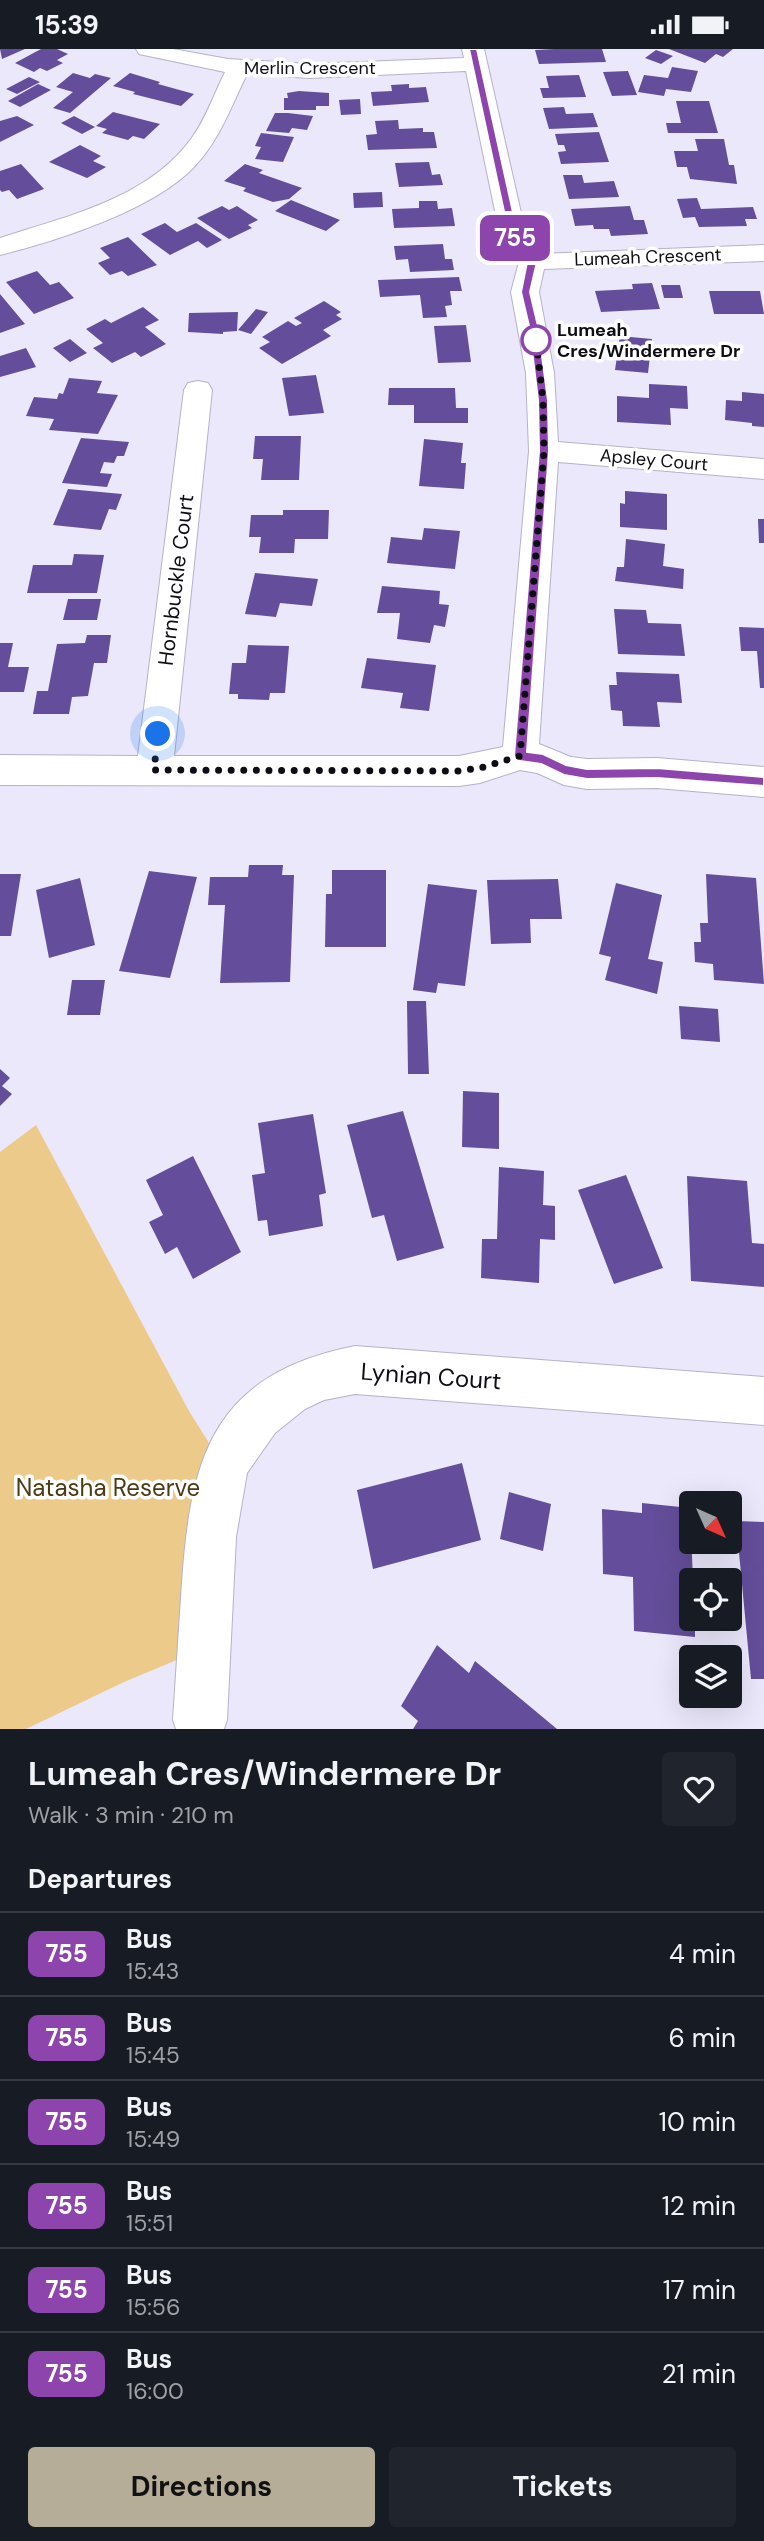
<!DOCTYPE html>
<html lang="en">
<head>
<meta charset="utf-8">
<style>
	:root { --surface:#171b24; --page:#20242c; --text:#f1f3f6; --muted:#9ea1a6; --line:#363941; --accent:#b6ad99 }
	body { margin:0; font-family:"DM Sans",sans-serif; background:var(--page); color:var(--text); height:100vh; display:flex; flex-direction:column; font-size:26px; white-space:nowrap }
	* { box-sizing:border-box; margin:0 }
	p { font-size:23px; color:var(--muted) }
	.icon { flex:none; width:38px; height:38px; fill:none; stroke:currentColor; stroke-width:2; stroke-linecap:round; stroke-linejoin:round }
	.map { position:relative; height:1680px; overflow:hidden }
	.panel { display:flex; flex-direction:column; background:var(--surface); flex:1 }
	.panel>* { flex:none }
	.badge { padding:0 14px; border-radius:10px; font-size:24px; line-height:46px }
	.needle { width:46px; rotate:135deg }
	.buttons { position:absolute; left:679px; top:1442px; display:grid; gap:14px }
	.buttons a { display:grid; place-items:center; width:63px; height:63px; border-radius:7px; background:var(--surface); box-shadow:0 7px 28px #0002; font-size:35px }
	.you { position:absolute; width:35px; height:35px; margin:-18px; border:5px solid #fff; border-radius:50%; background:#1a73e8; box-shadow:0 0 0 10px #1a73e833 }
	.map>.badge { position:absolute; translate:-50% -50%; box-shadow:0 0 0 4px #fff }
	h2 { padding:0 28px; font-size:26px; line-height:63px }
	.round { display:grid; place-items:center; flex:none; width:74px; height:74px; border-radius:7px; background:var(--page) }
	.summary { display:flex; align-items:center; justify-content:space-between; height:119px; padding:0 28px }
	h1 { font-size:33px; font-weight:700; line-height:52px }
	.action { display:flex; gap:14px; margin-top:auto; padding:14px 28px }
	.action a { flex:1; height:80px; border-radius:7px; background:var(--accent); color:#111; font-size:28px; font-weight:700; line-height:80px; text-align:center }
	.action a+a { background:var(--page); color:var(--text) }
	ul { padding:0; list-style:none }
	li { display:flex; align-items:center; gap:21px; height:84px; padding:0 28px; border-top:2px solid var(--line) }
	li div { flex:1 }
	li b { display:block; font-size:26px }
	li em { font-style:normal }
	li .badge { min-width:77px; font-weight:700; text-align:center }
	.status { display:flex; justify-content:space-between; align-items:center; height:49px; padding:0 35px; background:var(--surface); direction:ltr }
	.status svg { height:19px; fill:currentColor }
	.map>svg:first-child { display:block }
</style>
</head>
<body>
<div class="status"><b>15:39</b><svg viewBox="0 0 49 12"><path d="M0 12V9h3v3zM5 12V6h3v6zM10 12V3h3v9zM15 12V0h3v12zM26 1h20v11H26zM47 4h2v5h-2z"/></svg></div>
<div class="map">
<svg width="764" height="1680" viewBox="0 0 764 1680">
	<rect width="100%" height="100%" fill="#ece8fc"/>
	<path fill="#ecca89" d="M36 1076 189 1362 224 1418 203 1600 124 1633 26 1680H0V1103Z"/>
	<path fill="#644e9b" d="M0 0H25L2 10Z
		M41 0H57L68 5 57 11 63 14 47 22 40 19 34 23 15 14Z
		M554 0H602L606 13 539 15 535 1Z
		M669 0H733L723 8 716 5 705 14Z
		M656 1 673 7 661 15 645 9Z
		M672 18 698 22 691 43 666 40 664 47 638 43 644 26 668 29Z
		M628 22 637 46 612 47 603 23Z
		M73 24 90 29 95 25 111 29 70 64 53 59 73 43 56 38Z
		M130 24 160 33 158 35 194 45 181 57 133 45 135 43 113 37Z
		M579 26 586 48 543 49 540 39H549L546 27Z
		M29 28 40 33 17 45 6 40Z
		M38 35 51 41 20 58 8 52Z
		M409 35V39L426 38 429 53 373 57 371 43 392 42 391 36Z
		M299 42 329 44V57H316V61H284V49H288L287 44Z
		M360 50 361 65 341 66 339 51Z
		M676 52H709L718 84H668L666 74H681Z
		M564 58 566 65 593 64 598 78 549 80 543 59Z
		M113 63 160 75 144 90 133 87 128 91 102 84 107 80 96 77Z
		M275 64H288L313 67 307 81 292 79 289 84 266 82Z
		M17 67 34 76 0 93V72Z
		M74 67 95 78 82 85 61 74Z
		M398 71 399 80 423 79V83H434L437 99 368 101 366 86 377 85 375 72Z
		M599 83 609 113 561 115 558 103 566 102 564 96H558L555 85Z
		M261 84 294 88 283 113 255 110 261 98 255 97Z
		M695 90H724L729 116H734L737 135 690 130 687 118H677L674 102H698Z
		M80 96 101 107 93 112 106 118 87 129 49 113Z
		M429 113 432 126 440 125 443 136 399 138 395 114Z
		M21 115 44 140 17 150 9 141 2 143 0 141V122Z
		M245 115 263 121 259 124 302 139 289 150 273 153 243 142 246 139 224 132Z
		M563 126H582L584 134 614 132 619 148 569 150Z
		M382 143 383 158 354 159 353 144Z
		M697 149 701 160 753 158 757 170H745L747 177 699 178 695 168 683 169 677 150Z
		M291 151 340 171 326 182 275 162Z
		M419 152H437L438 160 452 159 455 177 394 179 392 160 419 159Z
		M222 157 229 161 237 157 258 171 248 176 252 179 229 190 197 169Z
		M630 157 634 171H644L648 185 611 187 609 180H594L593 176 575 177 571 160Z
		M165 174 177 183 196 174 222 191 207 199 198 192 170 206 141 185Z
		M128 188 157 216 128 227 122 222 110 226 98 214 110 209 100 199Z
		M443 195 445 210H452L454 221 410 223 408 210 396 211 394 197Z
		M37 222 50 236 59 233 74 249 34 265 6 233Z
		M459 228 462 242H450L452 256 445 257 447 268 423 269 420 246 380 248 378 231Z
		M652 234 660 260 601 263 595 242 633 240 632 235Z
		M661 236H680L683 249H664Z
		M709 242H760L764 265H714Z
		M0 245 25 275 0 284Z
		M324 252 341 263 336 266 342 270 323 281 331 287 282 315 259 299 270 293 262 288 288 272 296 277 302 274 294 269Z
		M143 258 159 271 145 278 166 295 141 308 135 303 112 314 93 299 103 294 86 280 105 270 111 274Z
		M256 260 268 263 251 285 238 281Z
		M238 263 237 282 223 283V285L188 283 189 264Z
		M466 276 471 313 438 314 434 277Z
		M620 287 652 290 648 324 615 321Z
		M70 290 87 304 70 313 53 299Z
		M26 299 36 318 0 328V307Z
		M316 326 324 364 289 367 282 329Z
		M69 329 102 332 97 344 118 346 98 385 49 381 54 370 26 367 34 348 57 350 59 344 63 345Z
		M649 335 687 337 688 360 670 359 671 376 617 373V347L649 349Z
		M389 339H455L456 359H468V374H414V356H388Z
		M742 343 764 345V378L752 377V374L725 371 726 351 742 352Z
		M255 387H301L299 431H261L263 410H253Z
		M81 389 129 393 124 407H117L114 414 104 413 100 424 112 425 107 438 62 434Z
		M424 390 463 394 461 414H466L464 440 419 437Z
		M68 440 122 445 116 461 109 460 101 481 53 476Z
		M625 442 667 445V481L620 478V454L625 455Z
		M283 461H329L328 490H295L294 504H259L261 488H249L251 466H283Z
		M758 470H764V494H759Z
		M424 479 460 482 455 520 387 514 391 488 422 491Z
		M626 490 665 495 663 517 684 520 683 540 615 532 617 518H624Z
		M74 505 104 506 97 544H27L33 516H72Z
		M255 524 318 530 312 557 280 554 276 568 245 565Z
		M382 537 440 542 439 555 449 556 445 578 434 576 430 594 397 590 400 564H377Z
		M68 550H101L97 571H63Z
		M614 560 646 561 648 574 681 575 685 607 618 605Z
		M739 578 764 579V639H760L757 602H741Z
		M87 586H111L107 614H94L88 647 72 648 69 665H33L37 642H48L57 595 85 594Z
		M0 594H13L8 618H29L24 643H0Z
		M248 596 289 597 285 644H270L269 651 238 650V645H229L232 614H246Z
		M367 609 436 616 429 662 400 659 403 644 361 639Z
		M616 623 679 625 682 654 657 653 660 678 623 677 622 662 611 661 609 636H617Z
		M249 816H283L282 826H294L290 933 220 934 225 856H208L210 828H248Z
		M332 821H386V898H325L326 845H332Z
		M149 822 197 828 170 929 119 922Z
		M0 825H21L11 887H0Z
		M706 825 756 829 764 935 714 931 713 915 695 913 694 893H701L700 874H708Z
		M80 829 95 896 49 909 36 841Z
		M558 830 562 870H530L531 894 491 895 487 831Z
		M616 834 662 846 648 910 663 913 657 945 605 931 611 908 599 905Z
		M428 835 477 841 465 937 438 934 436 944 413 941Z
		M72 931H105L100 966H67Z
		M407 952H426L429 1025H408Z
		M679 957 718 960 720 993 681 990Z
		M0 1020 10 1029 2 1037 12 1045 0 1057Z
		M463 1042 499 1044V1100L462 1098Z
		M403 1062 444 1199 397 1212 384 1166 372 1169 347 1076Z
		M313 1065 326 1144 319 1146 323 1177 269 1187 267 1171 258 1172 252 1126 265 1124 258 1074Z
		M193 1107 241 1203 193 1230 177 1198 165 1205 149 1173 163 1166 146 1131Z
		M499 1118 544 1122 543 1156 555 1157V1191L540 1190 539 1234 481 1229 482 1190H497Z
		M626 1126 663 1219 614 1235 578 1141Z
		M687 1127 747 1132 752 1194 764 1195V1238L691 1232Z
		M462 1414 481 1491 373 1520 357 1441Z
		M509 1443 551 1455 543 1502 500 1490Z
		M642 1454 690 1459 693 1531 691 1570H695V1588L634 1582 633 1528 603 1525 602 1460 642 1464Z
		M736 1472 764 1473V1630H751Z
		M437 1596 469 1624 475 1612 557 1680H413L418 1672 401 1657Z"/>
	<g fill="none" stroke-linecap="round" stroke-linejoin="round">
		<g stroke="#b6b1c9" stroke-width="2">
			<path id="minor" d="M136 0H173L228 10 310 15 464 9 462 0H484L526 186 539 205 764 196V212L544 220 539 243 554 324 558 393 764 410V430L558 413 539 695 571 708 587 710 657 709 764 718V748L657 739 587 740 564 736 537 724 520 721 480 734 459 737 0 736V706L138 707 184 341 188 334 198 332 208 334 212 341 174 707H459L503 698 529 402 526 324 511 243 519 213 500 186 466 22 310 29 247 25C231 58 219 92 194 118 153 161 57 192 0 206V189C67 167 147 150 191 90 206 70 214 45 225 23L139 5Z
				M355 1297 764 1328V1376L355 1345 324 1351 305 1360 275 1384 247 1424 236 1488 227 1671 224 1680H176L173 1671C176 1625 179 1579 182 1533 191 1404 215 1325 355 1297Z"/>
		</g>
		<use href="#minor" fill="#fff" fill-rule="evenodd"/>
	</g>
	<path fill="#8e44ad" stroke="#fff" stroke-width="2" d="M469 0H477L518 186 537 213 530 243 538 277 548 351 549 402 527 703 543 705 566 716 587 720 657 719 764 728V737L657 729 587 730 564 726 541 715 520 712 514 707 539 402 538 351 529 277 521 243 527 213 509 186Z"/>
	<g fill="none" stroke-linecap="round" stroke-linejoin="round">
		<path stroke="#0e0c14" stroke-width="7" stroke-dasharray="0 12.6" d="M158 685 154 721 459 722 480 719 520 707 544 402 543 351 536 291"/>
	</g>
	<circle fill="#fff" stroke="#8e44ad" stroke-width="3.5" cx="536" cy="291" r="14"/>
	<g text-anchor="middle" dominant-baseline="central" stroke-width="7" stroke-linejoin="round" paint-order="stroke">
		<g font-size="18" fill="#0e0c14" stroke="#fff">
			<text x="310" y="19">Merlin Crescent</text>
			<text transform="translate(648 208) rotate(-2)">Lumeah Crescent</text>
			<text transform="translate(654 411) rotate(5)">Apsley Court</text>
		</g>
		<g font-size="18" font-weight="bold" fill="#0e0c14" stroke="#fff" text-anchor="start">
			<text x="557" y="281">Lumeah<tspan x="557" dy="21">Cres/Windermere Dr</tspan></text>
		</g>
		<g font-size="21" fill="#0e0c14" stroke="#fff">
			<text transform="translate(176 531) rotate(-83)">Hornbuckle Court</text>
		</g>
		<g font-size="24" fill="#0e0c14" stroke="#fff">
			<text transform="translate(431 1327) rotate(4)">Lynian Court</text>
		</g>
		<g font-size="24" fill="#4c3a13" stroke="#fff">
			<text x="108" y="1438">Natasha Reserve</text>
		</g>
	</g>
</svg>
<div class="buttons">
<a><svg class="needle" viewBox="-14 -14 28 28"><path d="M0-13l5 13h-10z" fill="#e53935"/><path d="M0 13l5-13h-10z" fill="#9ea1a6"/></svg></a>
<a><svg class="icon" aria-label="locate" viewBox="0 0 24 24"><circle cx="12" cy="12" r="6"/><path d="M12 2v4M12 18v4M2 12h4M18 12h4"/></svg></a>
<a><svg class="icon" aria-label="layers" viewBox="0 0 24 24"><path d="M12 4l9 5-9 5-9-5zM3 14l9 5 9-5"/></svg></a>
</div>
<div class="you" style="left:158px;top:685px"></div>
<b class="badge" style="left:515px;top:189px;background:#8e44ad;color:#fff">755</b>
</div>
<section class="panel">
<div class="summary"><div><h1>Lumeah Cres/Windermere Dr</h1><p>Walk · 3 min · 210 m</p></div><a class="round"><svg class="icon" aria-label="heart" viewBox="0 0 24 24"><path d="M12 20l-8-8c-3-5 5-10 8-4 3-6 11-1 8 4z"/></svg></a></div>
<h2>Departures</h2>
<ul>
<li><span class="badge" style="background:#8e44ad;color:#fff">755</span><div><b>Bus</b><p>15:43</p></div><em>4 min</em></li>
<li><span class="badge" style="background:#8e44ad;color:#fff">755</span><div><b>Bus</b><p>15:45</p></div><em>6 min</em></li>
<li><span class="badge" style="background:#8e44ad;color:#fff">755</span><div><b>Bus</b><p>15:49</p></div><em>10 min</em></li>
<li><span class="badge" style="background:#8e44ad;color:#fff">755</span><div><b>Bus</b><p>15:51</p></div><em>12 min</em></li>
<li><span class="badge" style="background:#8e44ad;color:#fff">755</span><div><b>Bus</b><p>15:56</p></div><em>17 min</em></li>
<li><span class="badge" style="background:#8e44ad;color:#fff">755</span><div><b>Bus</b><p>16:00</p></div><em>21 min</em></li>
</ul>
<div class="action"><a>Directions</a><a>Tickets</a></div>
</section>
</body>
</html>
